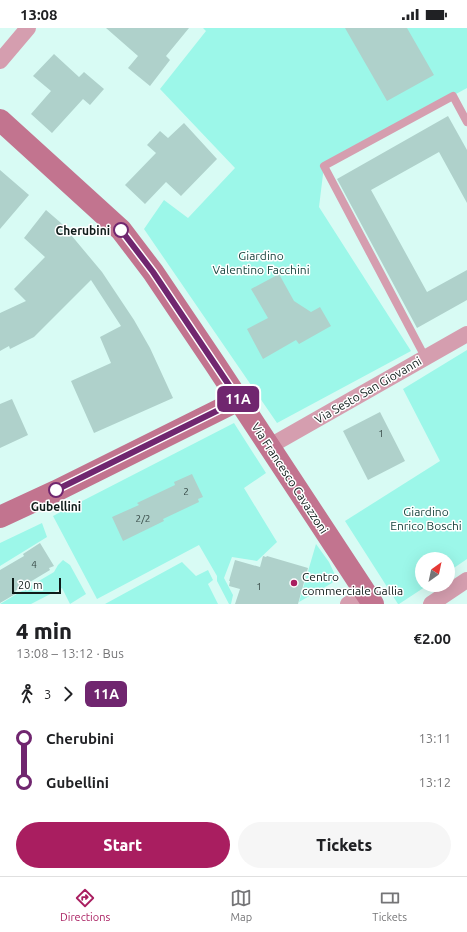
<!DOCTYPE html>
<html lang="en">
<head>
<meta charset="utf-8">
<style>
	:root { --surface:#fff; --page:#f6f6f6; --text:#202124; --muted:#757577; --line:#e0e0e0; --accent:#a91e60 }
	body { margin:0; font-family:Ubuntu,sans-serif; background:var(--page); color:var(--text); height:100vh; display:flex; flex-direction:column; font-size:15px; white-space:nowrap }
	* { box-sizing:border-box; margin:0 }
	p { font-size:13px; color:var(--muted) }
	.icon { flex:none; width:22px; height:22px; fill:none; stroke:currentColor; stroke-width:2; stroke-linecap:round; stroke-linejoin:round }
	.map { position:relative; height:576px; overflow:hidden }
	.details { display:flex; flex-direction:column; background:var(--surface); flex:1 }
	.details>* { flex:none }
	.badge { padding:0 8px; border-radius:6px; font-size:14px; line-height:26px }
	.needle { width:26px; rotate:33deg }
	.tools { position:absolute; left:415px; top:524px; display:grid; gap:8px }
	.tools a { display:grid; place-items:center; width:40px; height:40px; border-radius:50%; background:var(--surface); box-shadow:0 4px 16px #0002; font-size:20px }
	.scale { position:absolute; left:12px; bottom:10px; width:49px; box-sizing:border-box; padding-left:4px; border:2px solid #0f1c1a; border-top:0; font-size:11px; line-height:14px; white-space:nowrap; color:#0f1c1a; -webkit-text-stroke:3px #fff; paint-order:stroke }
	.map>.badge { position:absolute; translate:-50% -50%; box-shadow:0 0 0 2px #fff }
	.legs { display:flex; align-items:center; gap:6px; height:44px; padding:0 16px; font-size:13px }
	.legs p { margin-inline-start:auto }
	.summary { display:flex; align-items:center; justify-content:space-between; height:68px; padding:0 16px }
	h1 { font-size:22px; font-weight:800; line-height:30px }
	.action { display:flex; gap:8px; margin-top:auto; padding:8px 16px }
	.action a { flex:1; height:46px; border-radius:24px; background:var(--accent); color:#fff; font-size:16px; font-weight:800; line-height:46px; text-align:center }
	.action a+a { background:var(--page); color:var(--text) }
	ul { padding:0 16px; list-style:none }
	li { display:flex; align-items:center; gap:14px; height:44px; font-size:15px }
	li i { display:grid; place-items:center; width:6px; height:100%; margin:0 5px; background:currentColor }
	li i::after { content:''; width:10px; height:10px; margin:-5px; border:3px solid; border-radius:50%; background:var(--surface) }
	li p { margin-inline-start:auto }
	li:first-child i { background:linear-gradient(#0000 50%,currentColor 0) }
	li:last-child i { background:linear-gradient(currentColor 50%,#0000 0) }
	.status { display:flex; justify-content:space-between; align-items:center; height:28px; padding:0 20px; background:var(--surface); direction:ltr }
	.status svg { height:11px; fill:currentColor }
	.dock { display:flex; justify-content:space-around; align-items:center; height:56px; border-top:1px solid var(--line); background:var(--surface); font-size:11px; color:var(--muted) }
	.dock a { display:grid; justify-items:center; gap:2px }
	.dock .current { color:var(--accent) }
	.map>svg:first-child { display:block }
</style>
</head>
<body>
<div class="status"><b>13:08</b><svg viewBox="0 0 49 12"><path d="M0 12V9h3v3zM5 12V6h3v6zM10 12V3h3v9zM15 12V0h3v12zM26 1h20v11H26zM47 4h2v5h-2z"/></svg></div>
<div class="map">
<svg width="467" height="576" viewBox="0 0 467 576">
	<rect width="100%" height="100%" fill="#d8fbf4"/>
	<path fill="#9cf7e9" d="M203 0H467V60L324 138 319 179 411 323 277 395 144 201 164 172 188 190 235 140 160 61 206 3Z
		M467 322V531L448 544V531H422V557H428L399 576H398L345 493 440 433 403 361Z
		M234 395 266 445 244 460 277 514 257 533 232 529 224 550 233 567 231 576H229L217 553V548L199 517 97 571 53 488Z
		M42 495 47 509 0 538V515Z
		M316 516 329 534 336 549 332 555 299 574Z
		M63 532 70 537 86 566 70 576 62 560 31 576H0L54 544 58 537Z
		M182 534 196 548 208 542 213 552 208 556 218 576H105Z"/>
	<path fill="#afd1cb" d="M106 0H189L166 28 170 32 150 58 128 40 138 28Z
		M345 0H407L434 47 387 73Z
		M54 26 79 49 84 44 104 61 90 77 83 71 52 105 31 86 51 63 33 48Z
		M448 88 467 122V175L439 124 371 162 427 264 467 242V272L417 300 337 151Z
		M184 95 217 131 181 168 166 154 145 176 125 157 156 125 147 117 160 103 168 110Z
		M0 142 29 167 0 201Z
		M46 182 61 195 102 244 134 292 150 320 173 370 94 405 71 353 111 335 100 309 121 298 91 252 34 309 10 321 9 318 0 323V285L26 273 14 261 45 229 24 210Z
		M279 246 294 273 311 284 320 279 331 298 299 316 296 312 263 331 247 301 268 290 251 261Z
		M12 371 28 407 0 420V376Z
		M380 384 405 433 368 452 343 403Z
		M192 446 203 469 198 471 199 474 163 491 164 493 123 513 112 489 139 477 137 475 175 457 174 454Z
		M40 515 54 538 49 540 50 542 15 563 17 565 0 575V542L24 528 23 526Z
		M263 528 266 529 267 528 308 540 298 576H235L240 561 229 558 230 553H229L235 532 260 539Z"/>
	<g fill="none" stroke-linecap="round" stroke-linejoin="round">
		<path stroke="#d59eaf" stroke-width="8" d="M425 329 324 138 453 68 467 94"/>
		<path stroke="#d59eaf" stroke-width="16" d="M0 33 28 0
			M270 418 467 306
			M348 576 367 566
			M431 576 467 552"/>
		<path stroke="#c2748f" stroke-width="22" d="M0 92 121 202 153 244 215 336 373 576
			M0 489 56 463 239 372"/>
	</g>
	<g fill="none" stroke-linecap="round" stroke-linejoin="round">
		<g stroke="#fff" stroke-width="9">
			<path id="line-1" d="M56 462 239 372 153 244 121 202"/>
		</g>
		<use href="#line-1" stroke="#70266f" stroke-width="6"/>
	</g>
	<g fill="#fff" stroke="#70266f" stroke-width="2">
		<circle cx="121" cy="202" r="7"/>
		<circle cx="56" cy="462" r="7"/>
	</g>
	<circle fill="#a91e60" stroke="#fff" stroke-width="1.5" cx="294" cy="555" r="4"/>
	<g text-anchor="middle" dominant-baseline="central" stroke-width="3" stroke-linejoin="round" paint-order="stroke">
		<g font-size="10" fill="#374946">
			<text x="381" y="405">1</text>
			<text x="186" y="463">2</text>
			<text x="143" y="490">2/2</text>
			<text x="34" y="536">4</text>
			<text x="259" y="558">1</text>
		</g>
		<g font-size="12" font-weight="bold" fill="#0f1c1a" stroke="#fff" text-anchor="end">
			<text x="110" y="202">Cherubini</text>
			<text x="56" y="478" text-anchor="middle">Gubellini</text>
		</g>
		<g font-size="12" fill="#1a453f" stroke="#fff">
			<text x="261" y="227">Giardino<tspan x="261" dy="14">Valentino Facchini</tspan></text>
			<text x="426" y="483">Giardino<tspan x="426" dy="14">Enrico Boschi</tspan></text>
		</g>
		<g font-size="12" fill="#0f1c1a" stroke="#fff">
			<text transform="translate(368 362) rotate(-30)">Via Sesto San Giovanni</text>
			<text transform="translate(290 450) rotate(57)">Via Francesco Cavazzoni</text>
		</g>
		<g font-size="12" fill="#0f1c1a" stroke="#fff" text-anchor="start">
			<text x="302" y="548">Centro<tspan x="302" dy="14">commerciale Gallia</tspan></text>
		</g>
	</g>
</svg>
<div class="tools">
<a><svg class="needle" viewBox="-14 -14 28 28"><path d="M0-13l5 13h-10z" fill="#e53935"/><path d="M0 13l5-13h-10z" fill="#757577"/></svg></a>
</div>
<div class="scale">20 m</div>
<b class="badge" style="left:238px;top:371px;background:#70266f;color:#fff">11A</b>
</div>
<section class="details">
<div class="summary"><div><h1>4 min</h1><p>13:08 – 13:12 · Bus</p></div><b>€2.00</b></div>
<div class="legs"><svg class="icon" aria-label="walk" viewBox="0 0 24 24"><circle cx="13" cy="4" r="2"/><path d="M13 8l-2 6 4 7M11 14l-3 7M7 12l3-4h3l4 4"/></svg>3<svg class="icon" aria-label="forward" viewBox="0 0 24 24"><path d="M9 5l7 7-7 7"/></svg><b class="badge" style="background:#70266f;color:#fff">11A</b></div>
<ul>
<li><i style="color:#70266f"></i><b>Cherubini</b><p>13:11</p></li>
<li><i style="color:#70266f"></i><b>Gubellini</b><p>13:12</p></li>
</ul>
<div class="action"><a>Start</a><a>Tickets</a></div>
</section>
<nav class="dock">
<a class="current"><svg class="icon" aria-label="directions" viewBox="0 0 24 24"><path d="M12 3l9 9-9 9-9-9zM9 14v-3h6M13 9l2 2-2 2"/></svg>Directions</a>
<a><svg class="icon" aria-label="map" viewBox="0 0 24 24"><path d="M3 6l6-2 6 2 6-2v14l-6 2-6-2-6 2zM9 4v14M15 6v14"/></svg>Map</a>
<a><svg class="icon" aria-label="tickets" viewBox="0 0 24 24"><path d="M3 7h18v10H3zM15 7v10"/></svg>Tickets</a>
</nav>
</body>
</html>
